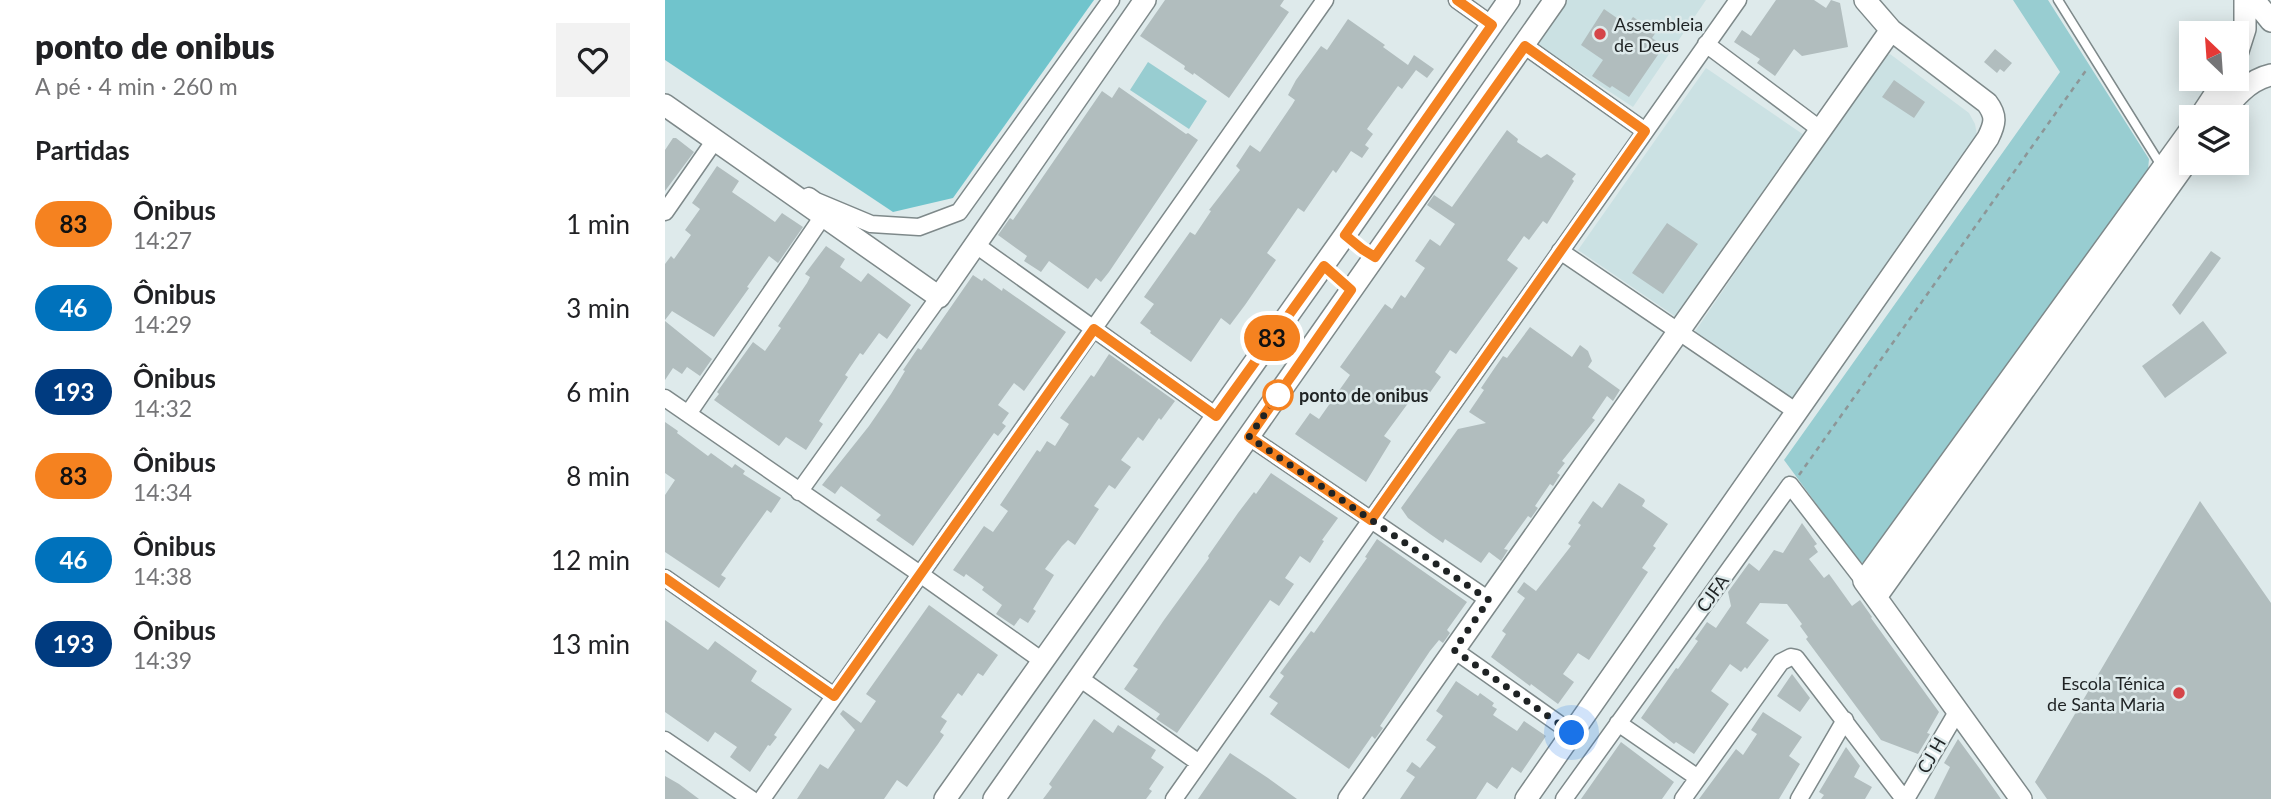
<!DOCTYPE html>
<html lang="pt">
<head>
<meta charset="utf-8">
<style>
	:root { --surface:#fff; --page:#f2f2f2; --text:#202124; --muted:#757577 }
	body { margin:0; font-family:Lato,sans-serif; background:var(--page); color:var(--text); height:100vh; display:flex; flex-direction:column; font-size:26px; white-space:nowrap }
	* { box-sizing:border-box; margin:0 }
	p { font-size:23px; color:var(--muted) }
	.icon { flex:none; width:38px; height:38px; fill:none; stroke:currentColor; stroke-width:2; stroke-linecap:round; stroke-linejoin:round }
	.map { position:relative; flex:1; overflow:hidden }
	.drawer { display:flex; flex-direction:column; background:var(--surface); width:665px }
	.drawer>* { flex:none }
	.badge { padding:0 14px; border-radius:23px; font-size:24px; line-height:46px }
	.needle { width:46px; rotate:335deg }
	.buttons { position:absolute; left:1514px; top:21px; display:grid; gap:14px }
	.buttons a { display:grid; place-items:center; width:70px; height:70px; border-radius:0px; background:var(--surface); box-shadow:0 4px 18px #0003; font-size:35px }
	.you { position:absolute; width:35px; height:35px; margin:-18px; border:5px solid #fff; border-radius:50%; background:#1a73e8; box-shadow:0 0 0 10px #1a73e833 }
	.map>.badge { position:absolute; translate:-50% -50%; box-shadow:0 0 0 4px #fff }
	h2 { padding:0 35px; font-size:26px; line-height:63px }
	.round { display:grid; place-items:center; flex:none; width:74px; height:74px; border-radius:0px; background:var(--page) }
	.overview { display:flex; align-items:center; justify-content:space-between; height:119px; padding:0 35px }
	h1 { font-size:33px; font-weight:800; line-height:52px }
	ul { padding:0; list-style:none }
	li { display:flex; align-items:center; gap:21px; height:84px; padding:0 35px }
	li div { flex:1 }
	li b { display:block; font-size:26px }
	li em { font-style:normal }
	li .badge { min-width:77px; font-weight:700; text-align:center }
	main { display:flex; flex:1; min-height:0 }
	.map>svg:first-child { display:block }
</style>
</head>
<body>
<main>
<section class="drawer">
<div class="overview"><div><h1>ponto de onibus</h1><p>A pé · 4 min · 260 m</p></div><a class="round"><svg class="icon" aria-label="heart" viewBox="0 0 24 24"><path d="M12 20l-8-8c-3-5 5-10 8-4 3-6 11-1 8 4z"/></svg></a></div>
<h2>Partidas</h2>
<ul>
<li><span class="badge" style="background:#f58220;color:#111">83</span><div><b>Ônibus</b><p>14:27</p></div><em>1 min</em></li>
<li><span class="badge" style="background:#0072bc;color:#fff">46</span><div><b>Ônibus</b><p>14:29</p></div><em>3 min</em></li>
<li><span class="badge" style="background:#003b80;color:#fff">193</span><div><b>Ônibus</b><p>14:32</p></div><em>6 min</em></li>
<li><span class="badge" style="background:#f58220;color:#111">83</span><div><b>Ônibus</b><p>14:34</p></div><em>8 min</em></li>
<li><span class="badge" style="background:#0072bc;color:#fff">46</span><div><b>Ônibus</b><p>14:38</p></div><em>12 min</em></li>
<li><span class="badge" style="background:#003b80;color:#fff">193</span><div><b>Ônibus</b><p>14:39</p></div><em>13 min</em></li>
</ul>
</section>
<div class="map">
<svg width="1606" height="799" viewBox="0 0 1606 799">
	<rect width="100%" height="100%" fill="#deeaeb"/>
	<path fill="#cbe1e3" d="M902 0H1041L968 107 872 44Z
		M1225 54 1304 113 1310 124 1312 135 1130 403 1029 333 1217 58Z
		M1041 68 1139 135 1014 319 913 250Z"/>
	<path fill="#98cdd1" d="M1348 0H1383L1484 159 1483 170 1205 560 1198 563 1192 559 1119 460 1395 72Z
		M483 62 542 101 524 129 465 90Z"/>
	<path fill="#70c4cc" d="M0 0H429L288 198 228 212 0 60Z"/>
	<path fill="#b1bdbe" d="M500 0H619L615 6 624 12 564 98 529 73 528 75 519 69 520 66 475 36Z
		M1111 0H1149L1161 8 1166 0 1175 3 1183 47 1137 56 1129 49 1110 76 1092 63 1095 59 1069 42 1077 30 1086 36Z
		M939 9 962 25 968 17 991 32 987 38 999 46 964 97 947 86 945 88 927 76 938 60 916 45Z
		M683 19 720 45 718 47 743 65 749 55 769 69 762 78 751 70 737 89 733 86 702 129 708 134 700 145 704 148 697 158 686 151 671 173 668 170 639 212 633 208 602 253 611 260 580 305 565 325 556 318 526 362 485 333 486 331 475 323 489 304 479 297 525 232 530 235 546 211 544 210 575 170 571 166 585 145 595 152 627 105 630 100 623 95 631 80 656 46 662 50Z
		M1330 49 1347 63 1339 72 1335 69 1332 73 1319 62Z
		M1229 80 1260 102 1249 118 1217 97Z
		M454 87 521 134 523 133 533 140 444 272 436 282 431 278 423 289 384 261 376 272 359 261 362 256 333 235 345 218 348 220 437 91 447 98Z
		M842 130 853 139 852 142 876 158 882 154 911 174 907 179 909 181 882 224 878 221 864 240 859 236 842 260 853 268 791 354 785 350 770 372 776 377 761 398 752 391 719 436 726 441 701 482 630 434 645 413 654 419 685 375 675 367 720 304 727 309 736 295 740 298 760 268 750 261 765 239 775 246 790 224 762 205 769 195 787 207Z
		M8 138H11L29 152 0 191V150Z
		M52 166 74 181 67 192 86 205 110 222 117 213 138 227 113 263 104 256 82 287 84 288 49 337 7 311 0 320V264L6 256 9 259 26 235 20 230 35 209 27 203Z
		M1002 223 1033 244 998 294 967 273Z
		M161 246 180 259 175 267 196 282 203 273 246 305 222 339 214 333 198 355 195 353 180 375 183 377 154 421 158 424 141 450 121 437 114 446 49 400 54 394 52 392 88 342 100 351 116 328 113 326 142 283 145 277 140 274Z
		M1546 251 1556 258 1515 315 1507 305Z
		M308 275 317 281 319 278 337 291 338 288 401 332 359 391 349 383 333 405 344 413 337 423 341 426 333 436 329 433 248 546 211 520 216 515 176 486 170 494 157 485 204 426 226 394 240 371 238 370 253 348 256 350Z
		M0 321 47 359 35 376 22 367 17 374 8 368 0 380Z
		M1538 321 1562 353 1500 398 1477 366Z
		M865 327 907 357 915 345 923 351 927 361 923 367 955 390 948 401 942 396 927 418 930 420 897 461 900 463 892 473 895 475 888 486 885 484 870 506 873 508 866 518 863 516 839 549 843 550 836 561 824 552 816 563 780 539 778 543 765 534 743 518 736 508 793 429 821 423 804 412 819 390 816 388 831 366 838 356 842 358Z
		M444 354 510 401 496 420 494 418 478 441 473 437 456 460 466 467 450 489 444 485 429 506 434 509 410 545 403 540 397 546 380 569 389 575 368 609 371 611 363 623 355 618 349 626 331 614 337 605 317 590 319 587 301 574 299 577 288 570 319 526 328 532 343 511 335 505 372 450 375 452 382 441 390 446 404 424 395 418 426 375 429 377Z
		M0 422 13 431 12 433 43 456 46 453 67 468 70 464 80 471 78 474 116 498 106 513 102 510 79 542 56 575 61 578 54 588 0 552V495L10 480 0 473Z
		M606 473 673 518 657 540 659 541 645 563 635 556 620 578 629 584 614 606 605 600 512 733 491 719 495 714 459 689 473 669 468 666 499 620 544 558 543 556 573 513 589 492 591 494Z
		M954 483 979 499 980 501 977 506 1003 524 988 546 991 548 977 568 983 572 924 660 913 653 898 674 909 682 893 704 866 684 865 686 826 657 841 634 837 631 860 598 852 592 859 582 871 591 906 546 903 544 916 525 913 523 928 501 937 508Z
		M1535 501 1606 603V799H1382L1370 782Z
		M1137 523 1152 544 1149 546 1153 552 1144 559 1159 578 1164 574 1187 606 1195 600 1207 617 1206 618 1274 712 1262 733 1265 734 1253 754 1216 740 1141 639 1143 637 1135 626 1137 624 1122 604 1095 603 1081 623 1104 640 1082 669 1080 667 1076 672 1065 664 1046 691 1064 704 1029 754 1011 742 1009 744 976 718 1011 668 1013 669 1033 641 1030 639 1042 622 1051 628 1066 606 1063 592 1084 563 1094 571 1109 550 1118 553Z
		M712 539 802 602 782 630 785 633 778 643 774 640 765 651 715 726 718 728 710 739 707 736 684 769 605 714 613 703 604 697 619 676 615 673 646 631 649 633 702 558 700 557Z
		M264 605 333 655 318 676 313 673 297 696 293 693 276 717 282 721 275 732 279 735 273 744 242 787 232 780 219 799H132L155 764 163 769 190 730 175 714 178 710 196 723 211 701 201 694Z
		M0 620 43 650 50 641 92 671 86 681 127 709 109 735 112 737 105 746 103 745 85 772 65 757 72 747 50 732 43 742 0 712Z
		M1127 674 1145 698 1135 712 1112 696Z
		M791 681 813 696 815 693 829 703 827 706 832 709 828 715 852 731 859 721 881 736 856 773 847 767 832 789 822 782 811 799H735L750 777 741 771 747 762 755 768 771 747 761 740 778 716 771 711Z
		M1098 712 1137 737 1124 756 1135 764 1114 799H1034L1071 749 1078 755 1092 734 1086 730Z
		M429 719 448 733 453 725 491 750 486 758 499 767 484 789 487 791 481 799H378L387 787 384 784Z
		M1293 739 1315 769 1336 799H1269L1285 767 1279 763Z
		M956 742 1009 782 997 799H916Z
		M1181 747 1195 766 1189 777 1207 787 1200 799H1156L1159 795 1154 792Z
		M565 753 603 778 632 799H533Z
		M0 776 14 784 34 799H0Z"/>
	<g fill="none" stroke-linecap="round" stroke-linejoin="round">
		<g stroke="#7e898a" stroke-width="11">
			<path id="service" d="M1393 0 1497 167"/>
		</g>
		<g stroke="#7e898a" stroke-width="19">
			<path id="minor" d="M792 0 827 25
				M1041 44 1156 130
				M860 46 980 131
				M144 196 151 201 206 224 254 227 294 212 446 0
				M0 212 50 140
				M311 245 551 416
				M895 251 1132 412
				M0 398 255 574 379 662
				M23 414 158 216
				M584 437 824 600
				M134 492 274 297
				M0 578 169 696
				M789 650 907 733
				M413 677 534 763
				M953 723 1033 778
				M0 740 86 799
				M97 799 660 0
				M509 799 1073 0
				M899 799 1125 485 1199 581
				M1018 799 1116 662 1126 657 1131 658 1239 799
				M1134 799 1180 720
				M1241 799 1292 712"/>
		</g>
		<g stroke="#7e898a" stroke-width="24">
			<path id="tertiary" d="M1589 0 1606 21
				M1572 54 1580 29V0
				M0 105 274 297 480 0
				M1535 117 1560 79
				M1554 117C1568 99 1583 80 1606 75
				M1211 597 1526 156
				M280 799 680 235 844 0
				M329 799 890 0
				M684 799 1226 30
				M861 799 1323 138C1330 124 1332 116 1322 103L1226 30 1200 0
				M1356 799 1199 581 1526 129"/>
		</g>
		<path stroke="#8d9697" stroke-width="2.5" stroke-dasharray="5 5" stroke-linecap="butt" d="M1134 475 1422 69"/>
		<use href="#service" stroke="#fff" stroke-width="8"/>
		<use href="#minor" stroke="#fff" stroke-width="16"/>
		<use href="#tertiary" stroke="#fff" stroke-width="21"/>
	</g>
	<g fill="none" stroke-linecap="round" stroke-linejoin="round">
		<g stroke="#fff" stroke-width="16">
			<path id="line" d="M0 578 169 696 429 329 551 416 659 266 686 290 584 437 706 520 980 131 860 46 710 257 697 249 680 235 827 25 792 0"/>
		</g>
		<use href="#line" stroke="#f58220" stroke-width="10"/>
		<path stroke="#1f2324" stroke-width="7" stroke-dasharray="0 12.6" d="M613 395 584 437 824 600 789 650 907 733"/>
	</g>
	<g fill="#d54549" stroke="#deeaeb" stroke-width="2.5">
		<circle cx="935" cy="34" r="7"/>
		<circle cx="1514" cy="693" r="7"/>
	</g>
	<circle fill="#fff" stroke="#f58220" stroke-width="3.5" cx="613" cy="395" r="14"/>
	<g text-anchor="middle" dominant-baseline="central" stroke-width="5" stroke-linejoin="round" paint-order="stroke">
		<g font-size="18" fill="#1f2324" stroke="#deeaeb" text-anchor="start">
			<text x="949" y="24">Assembleia<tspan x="949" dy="21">de Deus</tspan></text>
			<text x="1500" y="683" text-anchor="end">Escola Ténica<tspan x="1500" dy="21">de Santa Maria</tspan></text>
		</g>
		<g font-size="18" font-weight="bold" fill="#1f2324" stroke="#deeaeb" text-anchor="start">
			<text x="634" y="395">ponto de onibus</text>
		</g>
		<g font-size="18" fill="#1f2324" stroke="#deeaeb">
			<text transform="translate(1047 593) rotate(-54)">CJFA</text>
			<text transform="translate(1266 755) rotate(-60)">CJ H</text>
		</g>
	</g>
</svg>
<div class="buttons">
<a><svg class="needle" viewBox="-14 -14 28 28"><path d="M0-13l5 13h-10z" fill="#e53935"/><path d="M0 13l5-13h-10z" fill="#757577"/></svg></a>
<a><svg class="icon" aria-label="layers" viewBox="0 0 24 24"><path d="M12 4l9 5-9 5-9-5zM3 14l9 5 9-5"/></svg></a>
</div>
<div class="you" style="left:907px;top:733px"></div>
<b class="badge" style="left:607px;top:338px;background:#f58220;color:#111">83</b>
</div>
</main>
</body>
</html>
